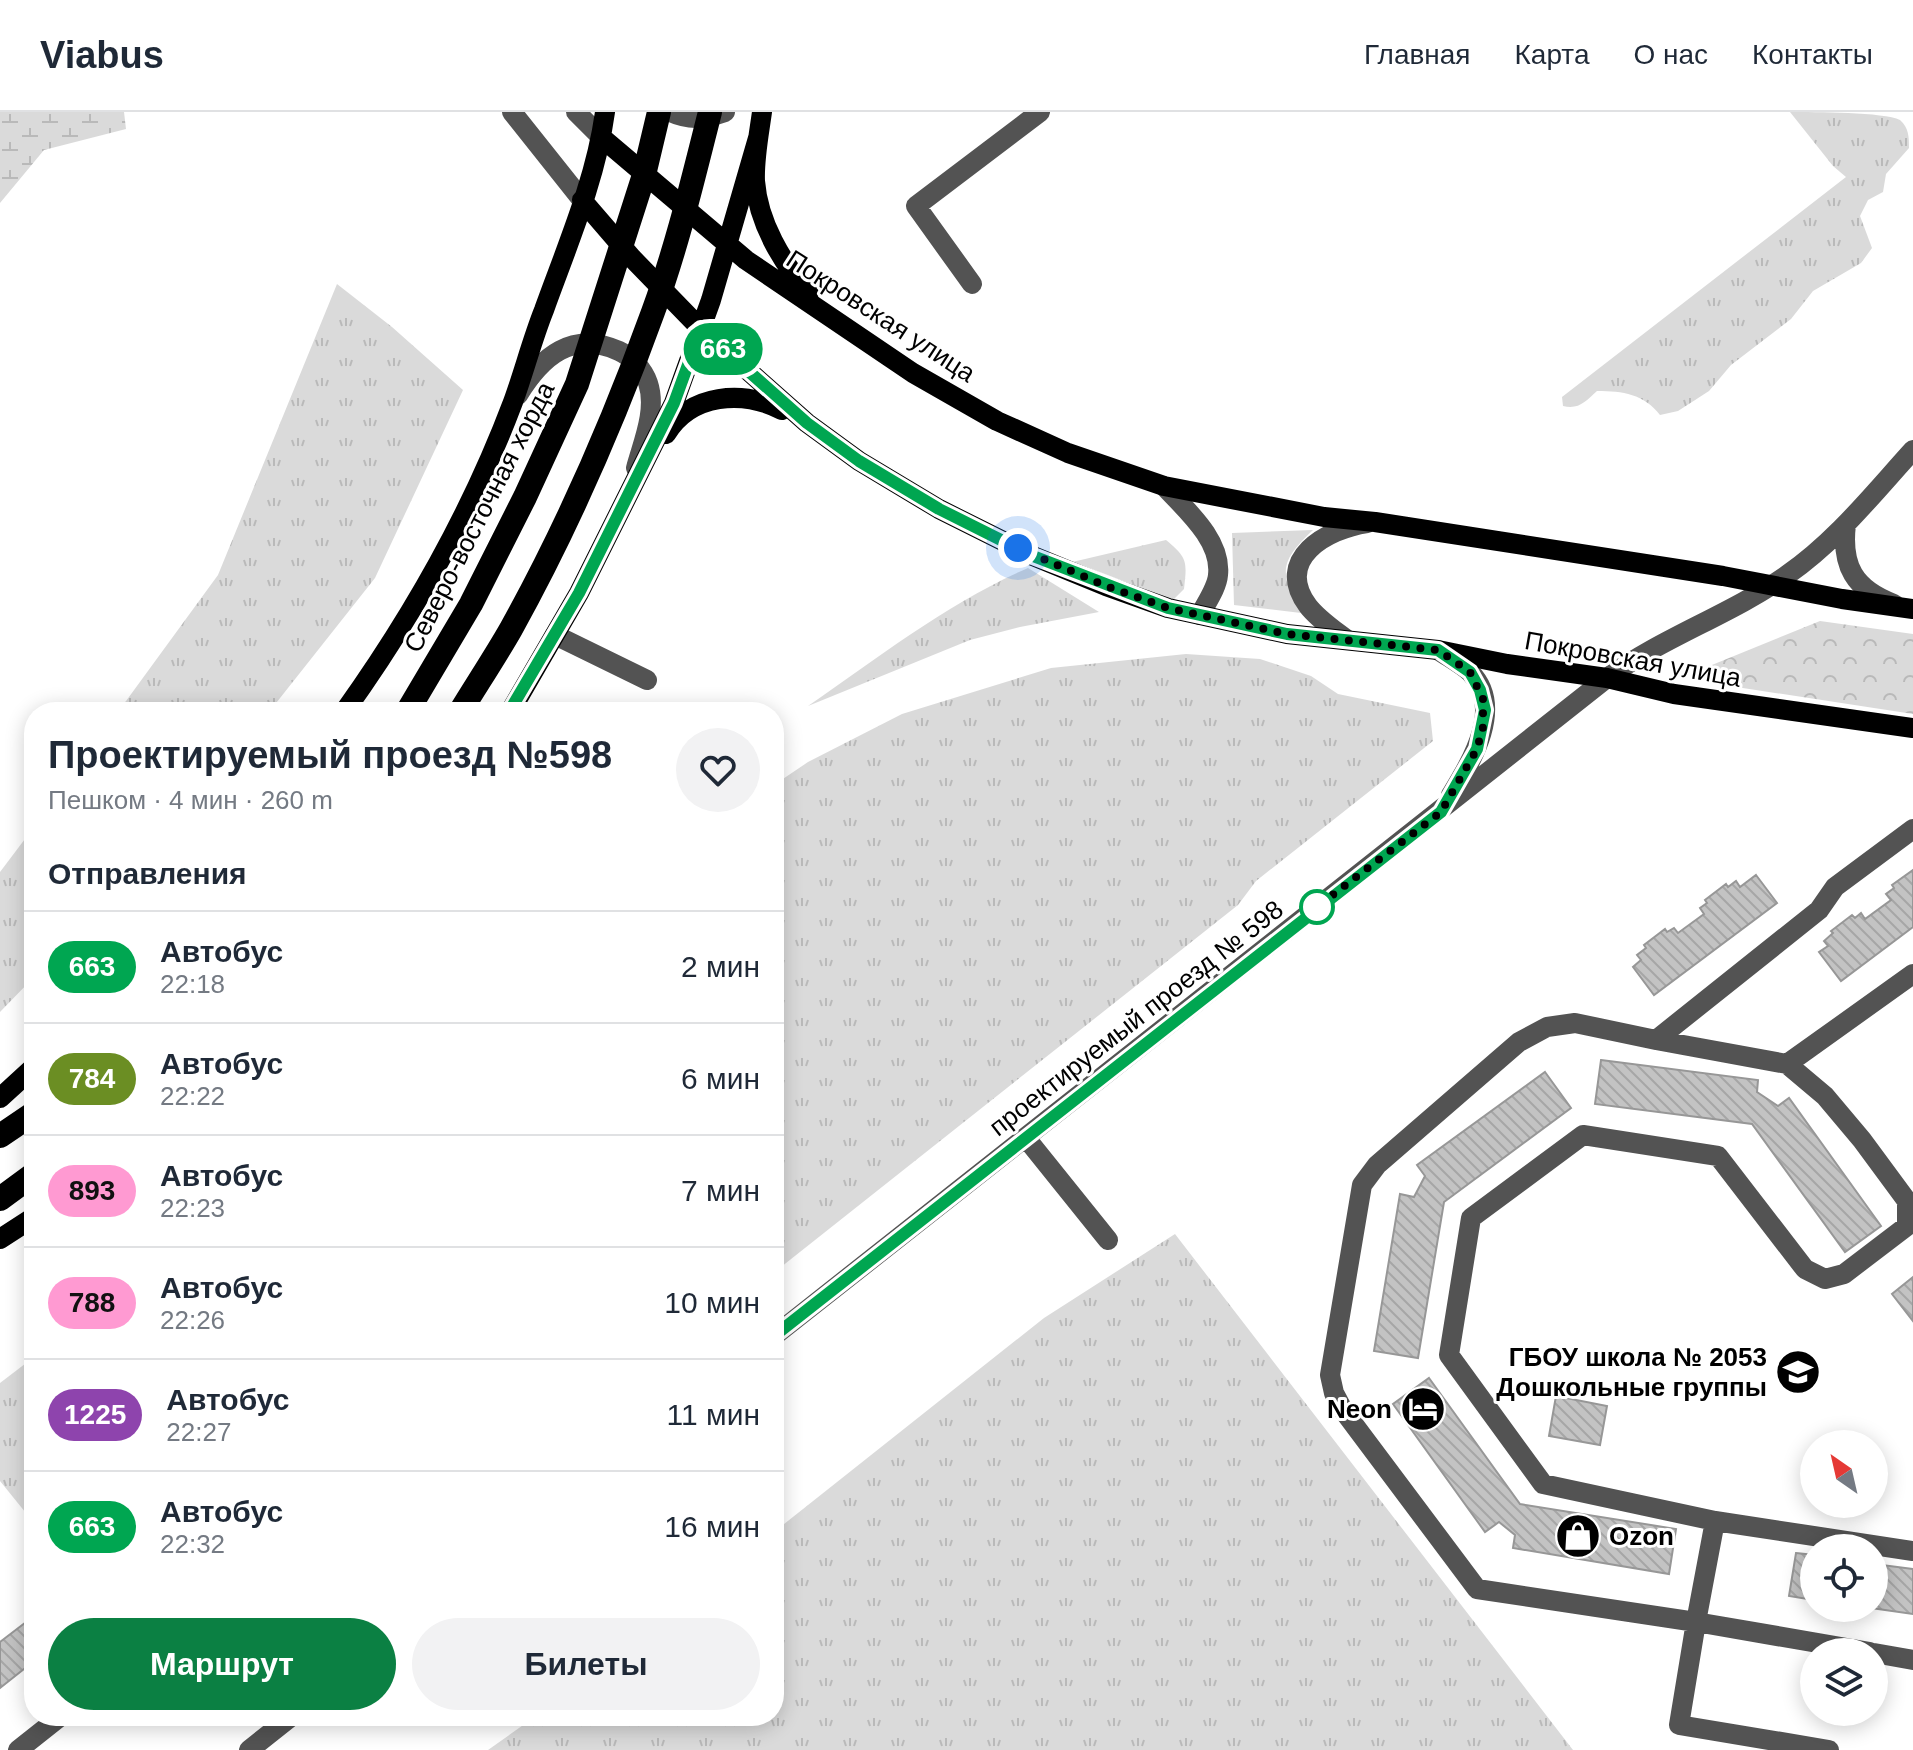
<!DOCTYPE html>
<html lang="ru">
<head>
<meta charset="utf-8">
<style>
	:root { --surface:#fff; --page:#f2f2f3; --text:#1f2937; --muted:#747a83; --line:#e0e1e3; --accent:#0b8043 }
	body { margin:0; font-family:Arial,sans-serif; background:var(--page); color:var(--text); height:100vh; display:flex; flex-direction:column; font-size:30px; white-space:nowrap }
	* { box-sizing:border-box; margin:0 }
	p { font-size:26px; color:var(--muted) }
	.icon { flex:none; width:44px; height:44px; fill:none; stroke:currentColor; stroke-width:2; stroke-linecap:round; stroke-linejoin:round }
	.map { position:relative; flex:1; overflow:hidden }
	.panel { position:absolute; left:24px; top:590px; width:760px; height:1024px; display:flex; flex-direction:column; background:var(--surface); border-radius:32px; box-shadow:0 4px 20px #0003 }
	.panel>* { flex:none }
	.badge { padding:0 16px; border-radius:26px; font-size:28px; line-height:52px }
	.needle { width:52px; rotate:326deg }
	.buttons { position:absolute; left:1800px; top:1318px; display:grid; gap:16px }
	.buttons a { display:grid; place-items:center; width:88px; height:88px; border-radius:50%; background:var(--surface); box-shadow:0 4px 20px #0003; font-size:40px }
	.you { position:absolute; width:40px; height:40px; margin:-20px; border:6px solid #fff; border-radius:50%; background:#1a73e8; box-shadow:0 0 0 12px #1a73e833 }
	.map>.badge { position:absolute; translate:-50% -50%; box-shadow:0 0 0 4px #fff }
	h2 { padding:0 24px; font-size:30px; line-height:72px }
	.round { display:grid; place-items:center; flex:none; width:84px; height:84px; border-radius:42px; background:var(--page) }
	.summary { display:flex; align-items:center; justify-content:space-between; height:136px; padding:0 24px }
	h1 { font-size:38px; font-weight:700; line-height:60px }
	.cta { display:flex; gap:16px; margin-top:auto; padding:16px 24px }
	.cta a { flex:1; height:92px; border-radius:48px; background:var(--accent); color:#fff; font-size:32px; font-weight:700; line-height:92px; text-align:center }
	.cta a+a { background:var(--page); color:var(--text) }
	ul { padding:0; list-style:none }
	li { display:flex; align-items:center; gap:24px; height:112px; padding:0 24px; border-top:2px solid var(--line) }
	li div { flex:1 }
	li b { display:block; font-size:30px }
	li em { font-style:normal }
	li .badge { min-width:88px; font-weight:700; text-align:center }
	header { display:flex; align-items:center; gap:48px; box-sizing:border-box; height:112px; padding:0 40px; background:var(--surface); border-bottom:2px solid var(--line) }
	header strong { font-size:38px }
	nav { display:flex; gap:44px; margin-inline-start:auto; font-size:28px }
	.map>svg:first-child { display:block }
</style>
</head>
<body>
<header>
<strong>Viabus</strong>
<nav><a>Главная</a><a>Карта</a><a>О нас</a><a>Контакты</a></nav>
</header>
<div class="map">
<svg width="1913" height="1638" viewBox="0 0 1913 1638">
	<defs>
		<pattern id="grass-tufts" width="24" height="20" patternUnits="userSpaceOnUse" patternTransform="scale(2)"><rect width="24" height="20" fill="#dadada"/><path d="M3 7l-1-3M5 7V3M7 7l1-3M15 17l-1-3M17 17v-4M19 17l1-3" fill="none" stroke="#b9b9b9"/></pattern>
		<pattern id="wetland-marsh" width="20" height="14" patternUnits="userSpaceOnUse" patternTransform="scale(2)"><rect width="20" height="14" fill="#dadada"/><path d="M1 5h8M5 5V1M11 12h8M15 12V8" fill="none" stroke="#b9b9b9"/></pattern>
		<pattern id="park-crowns" width="20" height="18" patternUnits="userSpaceOnUse" patternTransform="scale(2)"><rect width="20" height="18" fill="#dadada"/><path d="M2 6a3 3 0 1 1 6 0M12 15a3 3 0 1 1 6 0" fill="none" stroke="#b9b9b9"/></pattern>
		<pattern id="building-back-hatch" width="6" height="6" patternUnits="userSpaceOnUse" patternTransform="scale(2)"><rect width="6" height="6" fill="#c3c3c3"/><path d="M-1 5l2 2M0 0l6 6M5-1l2 2" fill="none" stroke="#a6a6a6"/></pattern>
	</defs>
	<rect width="100%" height="100%" fill="#fff"/>
	<path fill="url(#grass-tufts)" d="M1790 0C1815 0 1884 0 1900 8 1909 16 1909 25 1909 36L1886 62 1883 80 1868 88 1860 104 1872 136 1861 151 1813 179 1791 207 1731 253 1709 279 1678 299 1660 303C1644 282 1623 279 1597 279 1586 289 1579 298 1563 294L1562 285 1846 65 1833 54Z
		M337 172 392 215 463 278 375 466 269 600H118L218 463Z
		M1313 418C1278 451 1280 461 1301 501L1234 493 1232 421Z
		M1166 428C1188 446 1187 450 1184 477L1170 491 1068 451Z
		M1028 456 1099 500 1020 515 970 528 808 594C879 545 949 490 1028 456Z
		M1186 542 1260 547 1311 564 1338 582 1430 601 1433 629 1256 769 1238 793 781 1155 774 1145V673L808 650 902 602 1051 556Z
		M34 715V865L0 900V760Z
		M1175 1122 1573 1638H488L536 1604H774V1420L1044 1206Z
		M34 1245V1411L0 1369V1271Z"/>
	<path fill="url(#wetland-marsh)" d="M0 0H124L126 17 44 38 0 91Z"/>
	<path fill="url(#park-crowns)" d="M1820 509 1913 522V602L1704 570 1707 555Z"/>
	<path fill="url(#building-back-hatch)" stroke="#979797" stroke-width="2" d="M1913 758V815L1841 869 1819 840 1828 834 1824 829 1833 821 1831 819 1852 803 1855 806 1861 801 1865 807 1891 788 1886 782 1894 776 1892 773Z
		M1756 763 1777 791 1654 883 1633 855 1641 848 1637 843 1646 836 1644 833 1665 817 1667 820 1674 816 1678 821 1704 802 1700 796 1707 791 1705 788 1726 772 1728 775 1736 769 1740 775Z
		M1601 948 1758 968 1757 980 1778 994 1789 986 1881 1114 1845 1140 1752 1012 1595 992Z
		M1545 960 1571 996 1444 1090 1418 1246 1374 1239 1400 1082 1414 1085 1425 1064 1417 1053Z
		M1913 1165V1209L1892 1182Z
		M1429 1266 1520 1392 1676 1417 1669 1462 1513 1436 1515 1423 1499 1410 1485 1420 1393 1292Z
		M1556 1284 1607 1294 1600 1333 1549 1324Z
		M1796 1441 1814 1443V1488L1789 1484Z
		M1874 1452 1913 1457V1502L1871 1496H1874Z
		M34 1504V1549L0 1576V1530Z"/>
	<g fill="none" stroke-linecap="round" stroke-linejoin="round">
		<path stroke="#535353" stroke-width="20" d="M512 0 582 88
			M576 0 601 25
			M670 0C690 9 705 7 725 0
			M972 172 916 94 1040 0
			M518 283C542 244 572 218 619 239 632 245 643 257 648 271 657 298 643 330 636 356
			M1164 374C1185 397 1222 428 1218 463 1217 476 1206 491 1200 503
			M1846 412C1841 454 1854 477 1894 492
			M555 523 647 568
			M1346 527C1333 517 1318 507 1308 494 1273 447 1327 417 1367 411
			M1438 538C1448 545 1461 552 1470 560 1505 595 1471 650 1451 683
			M1656 928 1787 952 1825 984 1862 1028 1907 1089V1114L1844 1162 1825 1167 1805 1157 1718 1044 1583 1023 1471 1106 1449 1243 1543 1372 1715 1409 1913 1439
			M1787 952 1913 862
			M1026 1026 1108 1128
			M774 1224 1607 566C1663 525 1730 503 1787 463 1836 429 1873 382 1913 338
			M1715 1409 1696 1510 1870 1540
			M1874 1541 1913 1548
			M18 1638 61 1604
			M249 1638 292 1604
			M1829 1638 1679 1613 1696 1510 1477 1477 1343 1298 1334 1281 1330 1263 1362 1073 1377 1053 1519 930 1547 915 1575 911 1656 928 1819 798 1835 775 1913 717"/>
		<path stroke="#000" stroke-width="20" d="M762 0C759 22 754 47 755 69 758 110 782 151 809 181
			M601 25 746 148 913 261 997 309 1068 341 1164 374 1324 405 1375 410 1723 464 1842 487 1913 497
			M582 88 632 146 701 217 807 311 859 349 939 397 1033 444 1106 474 1168 496 1287 522 1438 538 1507 552 1607 566 1674 582 1913 616
			M666 322C691 281 743 278 782 298
			M344 600C412 505 472 399 513 290 524 260 532 228 544 198 567 134 596 67 605 0
			M510 600 579 481 674 291 711 188 758 26
			M0 986 34 955
			M0 1127 34 1105"/>
		<path stroke="#000" stroke-width="24" d="M407 600 471 492 525 385 577 272 644 63 659 0
			M460 600C477 572 495 545 511 517 567 416 614 308 653 200 677 135 693 67 710 0
			M0 1024 34 1001
			M0 1087 34 1062"/>
	</g>
	<g fill="none" stroke-linecap="round" stroke-linejoin="round">
		<g stroke="#fff" stroke-width="18">
			<path id="line" d="M509 600 579 481 674 291 701 217 807 311 859 349 939 397 1033 444 1168 496 1287 522 1438 538 1470 560 1480 578 1485 598 1477 637 1441 700 774 1224"/>
		</g>
		<use href="#line" stroke="#00a651" stroke-width="12"/>
		<path stroke="#000" stroke-width="8" stroke-dasharray="0 14.4" d="M1018 436 1106 474 1168 496 1287 522 1438 538 1470 560 1483 587V615L1477 637 1441 700 1317 795"/>
	</g>
	<defs>
		<g id="school-disc" transform="scale(2.3)"><circle r="9.5" fill="#000" stroke="#fff"/><path d="M0-5L7-2L0 1L-7-2ZM-4 1L0 2.5L4 1V4Q0 6-4 4Z" fill="#fff"/></g>
		<g id="hotel-disc" transform="scale(2.3)"><circle r="9.5" fill="#000" stroke="#fff"/><path d="M-6-4.5h1.5V1H6V5H4.5V3h-9V5H-6ZM-4 0a1.8 1.8 0 1 1 3.6 0ZM.5 0V-2.5h3Q6-2.5 6 0Z" fill="#fff"/></g>
		<g id="shop-disc" transform="scale(2.3)"><circle r="9.5" fill="#000" stroke="#fff"/><path d="M-5-2.5h2.3a2.7 3.5 0 0 1 5.4 0H5L5.5 6h-11ZM-1.5-2.5h3a1.5 2.3 0 0 0-3 0Z" fill="#fff"/></g>
	</defs>
	<g fill-rule="evenodd">
		<use href="#school-disc" x="1798" y="1260"/>
		<use href="#hotel-disc" x="1423" y="1297"/>
		<use href="#shop-disc" x="1578" y="1424"/>
	</g>
	<circle fill="#fff" stroke="#00a651" stroke-width="4" cx="1317" cy="795" r="16"/>
	<g text-anchor="middle" dominant-baseline="central" stroke-width="6" stroke-linejoin="round" paint-order="stroke">
		<g font-size="26" fill="#000" stroke="#fff">
			<text transform="translate(881 204) rotate(33)">Покровская улица</text>
			<text transform="translate(479 405) rotate(-63)">Северо-восточная хорда</text>
			<text transform="translate(1633 547) rotate(10)">Покровская улица</text>
			<text transform="translate(1136 906) rotate(-38)">проектируемый проезд № 598</text>
		</g>
		<g font-size="26" font-weight="bold" fill="#000" stroke="#fff" text-anchor="end">
			<text x="1767" y="1245">ГБОУ школа № 2053<tspan x="1767" dy="30">Дошкольные группы</tspan></text>
			<text x="1392" y="1297">Neon</text>
			<text x="1609" y="1424" text-anchor="start">Ozon</text>
		</g>
	</g>
</svg>
<div class="buttons">
<a><svg class="needle" viewBox="-14 -14 28 28"><path d="M0-13l5 13h-10z" fill="#e53935"/><path d="M0 13l5-13h-10z" fill="#747a83"/></svg></a>
<a><svg class="icon" aria-label="locate" viewBox="0 0 24 24"><circle cx="12" cy="12" r="6"/><path d="M12 2v4M12 18v4M2 12h4M18 12h4"/></svg></a>
<a><svg class="icon" aria-label="layers" viewBox="0 0 24 24"><path d="M12 4l9 5-9 5-9-5zM3 14l9 5 9-5"/></svg></a>
</div>
<div class="you" style="left:1018px;top:436px"></div>
<b class="badge" style="left:723px;top:237px;background:#00a651;color:#fff">663</b>
<section class="panel">
<div class="summary"><div><h1>Проектируемый проезд №598</h1><p>Пешком · 4 мин · 260 m</p></div><a class="round"><svg class="icon" aria-label="heart" viewBox="0 0 24 24"><path d="M12 20l-8-8c-3-5 5-10 8-4 3-6 11-1 8 4z"/></svg></a></div>
<h2>Отправления</h2>
<ul>
<li><span class="badge" style="background:#00a651;color:#fff">663</span><div><b>Автобус</b><p>22:18</p></div><em>2 мин</em></li>
<li><span class="badge" style="background:#6b8e23;color:#fff">784</span><div><b>Автобус</b><p>22:22</p></div><em>6 мин</em></li>
<li><span class="badge" style="background:#ff9ad2;color:#111">893</span><div><b>Автобус</b><p>22:23</p></div><em>7 мин</em></li>
<li><span class="badge" style="background:#ff9ad2;color:#111">788</span><div><b>Автобус</b><p>22:26</p></div><em>10 мин</em></li>
<li><span class="badge" style="background:#8e44ad;color:#fff">1225</span><div><b>Автобус</b><p>22:27</p></div><em>11 мин</em></li>
<li><span class="badge" style="background:#00a651;color:#fff">663</span><div><b>Автобус</b><p>22:32</p></div><em>16 мин</em></li>
</ul>
<div class="cta"><a>Маршрут</a><a>Билеты</a></div>
</section>
</div>
</body>
</html>
